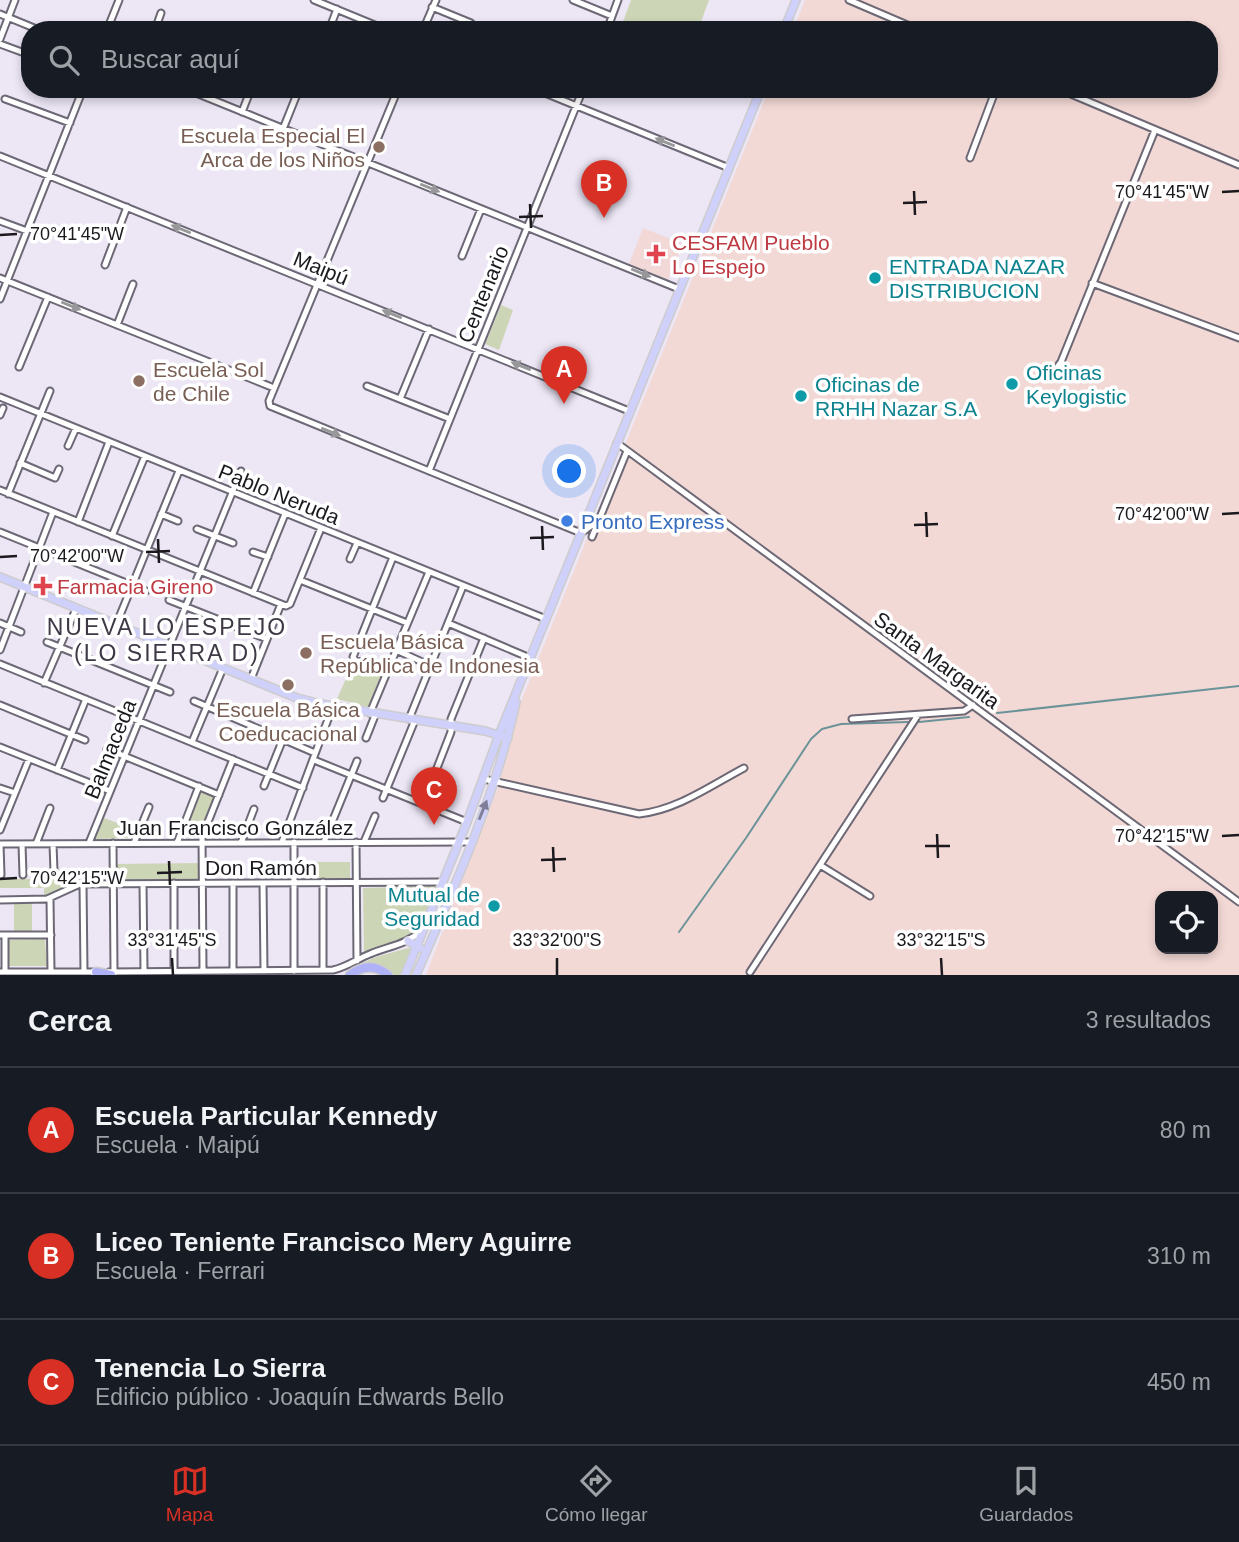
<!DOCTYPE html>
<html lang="es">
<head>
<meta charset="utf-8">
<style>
	body { margin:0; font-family:Arial,sans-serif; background:#20242c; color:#f1f3f6 }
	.controls { position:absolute; right:21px; bottom:21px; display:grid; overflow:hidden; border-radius:14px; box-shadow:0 4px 10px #0003 }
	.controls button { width:63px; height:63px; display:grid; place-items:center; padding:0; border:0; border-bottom:2px solid #363941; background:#171b24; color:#f1f3f6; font:35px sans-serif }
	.you { position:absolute; left:570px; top:472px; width:24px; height:24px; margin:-18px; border:5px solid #fff; border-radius:50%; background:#1a73e8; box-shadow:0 0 0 10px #1a73e833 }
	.badge { display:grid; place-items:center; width:46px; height:46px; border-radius:50%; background:#d93025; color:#fff; font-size:23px; font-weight:700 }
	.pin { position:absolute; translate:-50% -58px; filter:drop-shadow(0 2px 4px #0008) }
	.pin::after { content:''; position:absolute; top:37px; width:24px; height:21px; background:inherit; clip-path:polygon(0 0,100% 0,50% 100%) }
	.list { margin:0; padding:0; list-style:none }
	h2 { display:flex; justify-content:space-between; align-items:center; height:91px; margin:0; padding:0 28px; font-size:30px }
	h2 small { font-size:23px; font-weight:400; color:#9ea1a6 }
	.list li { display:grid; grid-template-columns:46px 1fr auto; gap:21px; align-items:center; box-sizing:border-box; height:126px; padding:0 28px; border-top:2px solid #363941 }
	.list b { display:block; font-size:26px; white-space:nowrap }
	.list p { margin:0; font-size:23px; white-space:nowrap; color:#9ea1a6 }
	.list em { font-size:23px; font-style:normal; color:#9ea1a6 }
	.icon { flex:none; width:38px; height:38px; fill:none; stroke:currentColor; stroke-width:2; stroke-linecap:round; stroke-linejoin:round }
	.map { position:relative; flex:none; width:1239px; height:975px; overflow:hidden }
	.search { position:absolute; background:#171b24; box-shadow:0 4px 10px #0003; left:21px; right:21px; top:21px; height:77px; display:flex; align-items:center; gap:18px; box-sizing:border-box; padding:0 24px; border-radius:28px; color:#9ea1a6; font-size:26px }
	.sheet { height:469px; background:#171b24 }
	nav { display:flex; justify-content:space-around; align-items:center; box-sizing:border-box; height:98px; border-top:2px solid #363941; background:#171b24; font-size:19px; color:#9ea1a6 }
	nav a { display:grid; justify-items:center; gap:4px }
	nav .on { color:#d93025 }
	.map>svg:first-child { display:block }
	.industrial { fill:#f3d9d5; fill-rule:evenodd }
	.medical { fill:#f3d8d8 }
	.green { fill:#ccd5b5 }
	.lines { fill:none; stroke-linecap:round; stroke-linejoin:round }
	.stream { stroke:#6b9399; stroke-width:2 }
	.minor-casing { stroke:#6d6875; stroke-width:9 }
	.major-casing { stroke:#cdccce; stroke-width:10 }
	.highway-casing { stroke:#cdccce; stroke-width:11 }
	.minor { stroke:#fff; stroke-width:5 }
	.major { stroke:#d0d1fb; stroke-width:7 }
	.highway { stroke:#b0b2f8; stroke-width:8 }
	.oneway { fill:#98989a }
	.oneway2 { fill:#7f7e98 }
	.ticks { fill:none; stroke:#1b191e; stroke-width:2.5 }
	.education-dot { fill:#8d6e63; stroke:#fff; stroke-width:2.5 }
	.health-dot { fill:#e0444e; stroke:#fff; stroke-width:2.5 }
	.culture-dot { fill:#0f9aa8; stroke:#fff; stroke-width:2.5 }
	.shop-dot { fill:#3f7fe0; stroke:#fff; stroke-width:2.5 }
	.labels { text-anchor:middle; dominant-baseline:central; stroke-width:7; stroke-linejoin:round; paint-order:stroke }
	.education-label { font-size:21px; fill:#785e54; stroke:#fff; text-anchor:start }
	.health-label { font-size:21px; fill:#be3a42; stroke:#fff; text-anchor:start }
	.culture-label { font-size:21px; fill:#0d838f; stroke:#fff; text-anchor:start }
	.street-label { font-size:21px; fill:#1b191e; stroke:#fff }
	.shop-label { font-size:21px; fill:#366cbe; stroke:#fff; text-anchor:start }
	.neighbourhood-label { font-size:23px; letter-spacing:2px; fill:#3e3945; stroke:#fff }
	.ticks-label { font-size:18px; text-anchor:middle; fill:#1b191e; stroke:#fff; stroke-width:7; stroke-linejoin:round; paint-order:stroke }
</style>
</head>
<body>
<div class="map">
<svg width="1239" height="975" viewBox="0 0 1239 975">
	<rect width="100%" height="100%" fill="#ece6f5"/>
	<!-- industrial -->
	<path class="industrial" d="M805,0H1239V975H426L499,785L520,704L769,89H1209V30H793ZM1160,896H1213V949H1160Z"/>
	<!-- medical -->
	<path class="medical" d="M643,228L683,244L668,280L629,264Z"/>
	<!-- green -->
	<path class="green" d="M631,0H709L698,30H620Z
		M501,305L513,310L499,350L485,344Z
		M353,663L381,675L368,707L337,699Z
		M200,790L216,796L199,837L182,838Z
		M104,818L136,830L132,838L95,839Z
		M296,862H350V878H296Z
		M200,863V879L117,880L116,864Z
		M0,879H56V883H73L52,896H44V888H0Z
		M437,886L421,922L411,935L364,952L363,888Z
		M32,903V932H14V904Z
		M45,939L47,966H7V940Z
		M408,948L414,950L404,975H394C385,964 377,963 363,963L373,958Z"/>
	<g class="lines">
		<!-- stream -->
		<path class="stream" d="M997,713L1239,686
			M919,722L969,717
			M679,932L746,838L811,739L822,729L841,724L908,722"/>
		<!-- minor casing -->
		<g class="minor-casing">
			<path id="minor" d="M314,0L387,30
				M573,0L612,16
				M849,0L919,30
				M432,7L471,23
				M0,14L39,30
				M107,30L119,0
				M155,30L161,13
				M329,30L337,9
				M423,30L436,0
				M607,30L618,0
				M0,39L15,0
				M0,44L30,55
				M186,89L679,289
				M398,89L269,401L270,406L581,533L598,521
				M535,89L729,168
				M1059,89L1239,165
				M5,99L70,123
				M242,112L251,89
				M283,129L299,89
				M0,156L629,411
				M970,158L996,89
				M0,221L27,231
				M462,256L481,209
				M105,265L127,207
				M0,278L274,388
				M1092,283L1239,338
				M0,299L83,89
				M117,325L133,284
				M19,367L48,297
				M1055,370L1061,362L1155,130
				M367,386L450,419
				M0,397L546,619
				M400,399L429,329
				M0,415L3,408
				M617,443L1239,902
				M68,446L76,428
				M20,463L55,478L59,469
				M429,471L583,89
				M0,490L286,606L290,604L321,528
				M8,494L50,391
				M161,514L178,521
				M78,522L109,442
				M197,529L233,543
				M0,532L146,591
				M112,536L145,456
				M592,537L627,451
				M253,552L268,557
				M350,559L357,543
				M300,580L407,623
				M253,593L285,514
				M169,600L267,639
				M0,623L21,632
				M448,623L530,658
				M116,625L179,471
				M47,642L170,692
				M0,650L53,512
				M396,650L431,666
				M0,664L303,788
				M387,672L355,660L353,657L393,557
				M251,679L281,604
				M44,683L76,609
				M194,701L315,753
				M0,705L85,740
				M370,713L429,572
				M409,719L463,586
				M852,719L964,711L973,705
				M366,738L376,713
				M192,742L223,668
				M0,747L110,791
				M107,749L219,795
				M314,760L467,822
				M57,770L86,699
				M484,779L639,814C677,810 710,786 744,768
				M264,786L283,739
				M0,788L15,793
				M383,798L415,720
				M423,804L451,732V719L484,638
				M0,830L29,759
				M282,842L333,706
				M324,842L357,761
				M356,842L357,961
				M364,842L375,816
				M89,843L241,471
				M113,843L114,972
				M134,843L149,807
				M177,843L199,786
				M241,843L254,809
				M22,844L23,875
				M36,844L50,808
				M53,844L54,871
				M820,865L870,896
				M1,875L0,844L470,842
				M323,882V970
				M174,883V971
				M233,883V971
				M263,883L264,971
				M83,884L84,972
				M143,884L144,971
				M50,899L51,972
				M0,900L47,899L80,884L443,882
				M0,935H51
				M5,935V972
				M203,971L202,837L233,759
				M294,971V842
				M0,972H99
				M109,972L333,970C347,967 357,959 370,954C389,946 406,945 422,930
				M750,972L918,715"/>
		</g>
		<!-- major casing -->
		<g class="major-casing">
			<path id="major" d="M784,30L796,0
				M0,577L297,698L321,704L485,731L508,738
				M408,941L420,948
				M405,975L467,822L499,735L761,89
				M416,975C454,888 496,795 516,702"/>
		</g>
		<!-- highway casing -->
		<g class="highway-casing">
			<path id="highway" d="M96,972L111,975
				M350,975C363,965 376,965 388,975"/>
		</g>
		<!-- minor -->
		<use href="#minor" class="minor"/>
		<!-- major -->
		<use href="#major" class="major"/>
		<!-- highway -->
		<use href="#highway" class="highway"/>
	</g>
	<!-- one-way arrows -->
	<defs><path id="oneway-solid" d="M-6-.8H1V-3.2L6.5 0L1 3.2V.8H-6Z" transform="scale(1.75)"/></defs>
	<g class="oneway">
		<use href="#oneway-solid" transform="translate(665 142) rotate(-158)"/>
		<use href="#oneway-solid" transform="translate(430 188) rotate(22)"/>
		<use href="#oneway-solid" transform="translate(181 229) rotate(-158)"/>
		<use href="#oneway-solid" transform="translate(641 273) rotate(22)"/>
		<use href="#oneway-solid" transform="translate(71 306) rotate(22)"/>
		<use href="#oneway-solid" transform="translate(392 314) rotate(-158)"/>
		<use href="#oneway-solid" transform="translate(521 366) rotate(-158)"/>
		<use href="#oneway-solid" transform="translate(331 432) rotate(22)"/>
	</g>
	<use class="oneway2" href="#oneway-solid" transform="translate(483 810) rotate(-68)"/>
	<!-- ticks -->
	<path class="ticks" d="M914,191L915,215M1222,192L1239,191M903,203L927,202M530,204L531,228M519,217L543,216M0,235L17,234M926,512L927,537M1222,514L1239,513M914,525L938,524M542,526L543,550M530,538L554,537M158,539L159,563M146,552L170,551M0,557L17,556M937,834L938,858M1222,836L1239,835M925,846H950M553,847L554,872M541,860L566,859M169,861L170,885M157,873L182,872M0,879L17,878M172,958L173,975M557,958V975M941,958L942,975"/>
	<!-- markers -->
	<g class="education-dot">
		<circle cx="379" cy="147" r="7"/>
		<circle cx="139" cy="381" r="7"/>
		<circle cx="306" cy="653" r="7"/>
		<circle cx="288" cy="685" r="7"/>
	</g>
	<g class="health-dot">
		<path d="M652.5 243.5h7v7h7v7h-7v7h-7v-7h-7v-7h7z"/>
		<path d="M39.5 575.5h7v7h7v7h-7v7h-7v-7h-7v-7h7z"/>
	</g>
	<g class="culture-dot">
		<circle cx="875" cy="278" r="7"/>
		<circle cx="1012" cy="384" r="7"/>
		<circle cx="801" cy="396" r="7"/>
		<circle cx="494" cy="906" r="7"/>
	</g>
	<circle class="shop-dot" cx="567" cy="521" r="7"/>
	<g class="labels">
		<!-- education labels -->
		<g class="education-label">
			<text x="365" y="135" text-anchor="end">Escuela Especial El<tspan x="365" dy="24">Arca de los Niños</tspan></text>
			<text x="153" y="369">Escuela Sol<tspan x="153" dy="24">de Chile</tspan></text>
			<text x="320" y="641">Escuela Básica<tspan x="320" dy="24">República de Indonesia</tspan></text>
			<text x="288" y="709" text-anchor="middle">Escuela Básica<tspan x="288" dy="24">Coeducacional</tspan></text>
		</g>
		<!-- health labels -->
		<g class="health-label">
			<text x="672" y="242">CESFAM Pueblo<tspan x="672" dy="24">Lo Espejo</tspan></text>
			<text x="57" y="586">Farmacia Gireno</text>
		</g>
		<!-- culture labels -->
		<g class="culture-label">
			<text x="889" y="266">ENTRADA NAZAR<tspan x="889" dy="24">DISTRIBUCION</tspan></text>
			<text x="1026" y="372">Oficinas<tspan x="1026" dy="24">Keylogistic</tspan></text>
			<text x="815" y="384">Oficinas de<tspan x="815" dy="24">RRHH Nazar S.A</tspan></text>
			<text x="480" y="894" text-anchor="end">Mutual de<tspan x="480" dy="24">Seguridad</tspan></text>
		</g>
		<!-- street labels -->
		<g class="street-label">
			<text transform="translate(321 268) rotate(22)">Maipú</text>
			<text transform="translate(483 294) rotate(-68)">Centenario</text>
			<text transform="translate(279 494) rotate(22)">Pablo Neruda</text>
			<text transform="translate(937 660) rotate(36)">Santa Margarita</text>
			<text transform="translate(110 749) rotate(-68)">Balmaceda</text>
			<text x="235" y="827">Juan Francisco González</text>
			<text x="261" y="867">Don Ramón</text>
		</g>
		<!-- shop labels -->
		<g class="shop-label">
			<text x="581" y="521">Pronto Express</text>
		</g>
		<!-- neighbourhood labels -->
		<g class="neighbourhood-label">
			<text x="167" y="627">NUEVA LO ESPEJO<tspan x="167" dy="26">(LO SIERRA D)</tspan></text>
		</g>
	</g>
	<g class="ticks-label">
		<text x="1162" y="198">70°41'45"W</text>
		<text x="77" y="240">70°41'45"W</text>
		<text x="1162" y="520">70°42'00"W</text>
		<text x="77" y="562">70°42'00"W</text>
		<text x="1162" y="842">70°42'15"W</text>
		<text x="77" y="884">70°42'15"W</text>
		<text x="172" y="946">33°31'45"S</text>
		<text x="557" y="946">33°32'00"S</text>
		<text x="941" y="946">33°32'15"S</text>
	</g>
</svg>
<div class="controls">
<button><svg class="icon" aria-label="locate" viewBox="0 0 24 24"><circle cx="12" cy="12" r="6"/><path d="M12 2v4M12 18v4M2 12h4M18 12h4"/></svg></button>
</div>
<div class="you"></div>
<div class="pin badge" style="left:564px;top:404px">A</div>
<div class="pin badge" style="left:604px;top:218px">B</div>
<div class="pin badge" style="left:434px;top:825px">C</div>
<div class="search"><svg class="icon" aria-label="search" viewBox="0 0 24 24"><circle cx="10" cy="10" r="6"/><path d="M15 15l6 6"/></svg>Buscar aquí</div>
</div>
<section class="sheet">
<h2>Cerca<small>3 resultados</small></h2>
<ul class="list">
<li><span class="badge">A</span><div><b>Escuela Particular Kennedy</b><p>Escuela · Maipú</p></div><em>80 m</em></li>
<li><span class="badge">B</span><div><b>Liceo Teniente Francisco Mery Aguirre</b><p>Escuela · Ferrari</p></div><em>310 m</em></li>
<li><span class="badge">C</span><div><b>Tenencia Lo Sierra</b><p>Edificio público · Joaquín Edwards Bello</p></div><em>450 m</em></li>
</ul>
</section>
<nav>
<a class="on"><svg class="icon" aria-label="map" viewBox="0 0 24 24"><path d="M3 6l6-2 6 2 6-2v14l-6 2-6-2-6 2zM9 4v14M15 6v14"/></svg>Mapa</a>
<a><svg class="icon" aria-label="directions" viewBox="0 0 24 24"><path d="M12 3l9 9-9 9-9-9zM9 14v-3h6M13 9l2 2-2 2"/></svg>Cómo llegar</a>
<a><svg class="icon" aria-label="saved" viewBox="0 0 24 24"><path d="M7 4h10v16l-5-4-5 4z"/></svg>Guardados</a>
</nav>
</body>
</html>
